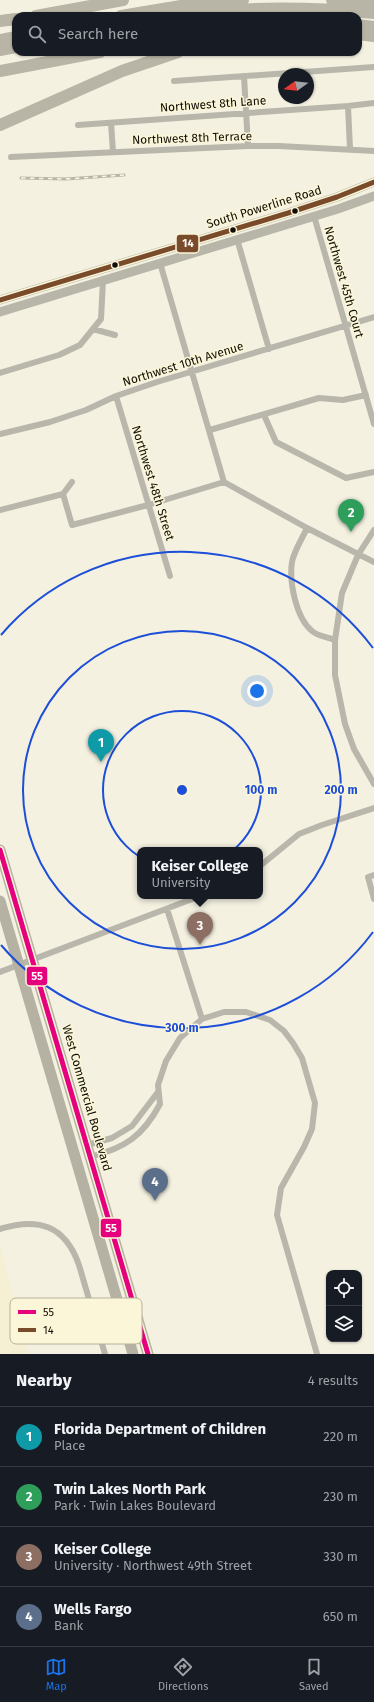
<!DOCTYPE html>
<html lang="en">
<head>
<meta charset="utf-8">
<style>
	body { margin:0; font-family:"Fira Sans",sans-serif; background:#20242c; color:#f1f3f6 }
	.controls { position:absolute; right:12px; bottom:12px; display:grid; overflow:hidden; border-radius:8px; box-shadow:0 1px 3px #0004 }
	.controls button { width:36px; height:36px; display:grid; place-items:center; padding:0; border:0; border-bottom:1px solid #363941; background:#171b24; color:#f1f3f6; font:20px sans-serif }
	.compass { position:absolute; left:278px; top:68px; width:36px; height:36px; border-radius:50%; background:#171b24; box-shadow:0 1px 3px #0004; rotate:255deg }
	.you { position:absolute; left:257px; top:691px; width:14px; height:14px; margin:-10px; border:3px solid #fff; border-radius:50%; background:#1a73e8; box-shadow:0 0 0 6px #1a73e833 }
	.badge { display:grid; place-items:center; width:26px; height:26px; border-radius:50%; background:#1a73e8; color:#fff; font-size:13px; font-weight:700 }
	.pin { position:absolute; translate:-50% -33px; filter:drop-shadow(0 1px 2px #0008) }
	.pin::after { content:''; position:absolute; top:21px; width:14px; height:12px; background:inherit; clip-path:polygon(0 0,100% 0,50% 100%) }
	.popup { position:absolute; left:137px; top:847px; width:126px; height:52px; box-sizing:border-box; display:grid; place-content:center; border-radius:8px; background:#171b24; filter:drop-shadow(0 1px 3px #0005); font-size:13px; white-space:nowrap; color:#9ea1a6 }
	.popup b { font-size:15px; color:#f1f3f6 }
	.popup::after { content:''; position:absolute; left:50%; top:100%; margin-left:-8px; border:8px solid transparent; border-top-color:#171b24 }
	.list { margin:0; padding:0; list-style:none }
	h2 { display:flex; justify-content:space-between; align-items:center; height:52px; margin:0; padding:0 16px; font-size:17px }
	h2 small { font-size:13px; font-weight:400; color:#9ea1a6 }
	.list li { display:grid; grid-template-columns:26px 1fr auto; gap:12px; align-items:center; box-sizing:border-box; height:60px; padding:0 16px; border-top:1px solid #363941 }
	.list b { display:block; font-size:15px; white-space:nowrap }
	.list p { margin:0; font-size:13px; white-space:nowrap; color:#9ea1a6 }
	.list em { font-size:13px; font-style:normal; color:#9ea1a6 }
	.icon { flex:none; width:22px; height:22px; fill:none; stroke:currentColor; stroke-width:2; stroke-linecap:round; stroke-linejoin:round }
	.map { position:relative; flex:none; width:374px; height:1354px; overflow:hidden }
	.search { position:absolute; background:#171b24; box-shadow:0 1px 3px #0004; left:12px; right:12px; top:12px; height:44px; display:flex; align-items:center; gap:10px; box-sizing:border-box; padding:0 14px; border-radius:12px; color:#9ea1a6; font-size:15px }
	.sheet { height:292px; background:#171b24 }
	nav { display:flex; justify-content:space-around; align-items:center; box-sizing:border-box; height:56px; border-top:1px solid #363941; background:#171b24; font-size:11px; color:#9ea1a6 }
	nav a { display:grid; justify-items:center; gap:2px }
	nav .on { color:#1a73e8 }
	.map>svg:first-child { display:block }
	.built { fill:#f5efd4 }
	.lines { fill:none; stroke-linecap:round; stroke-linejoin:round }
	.minor { stroke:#b9b6ab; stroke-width:6 }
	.secondary { stroke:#b8b6a9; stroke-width:9 }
	.trunk { stroke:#b5b2a3; stroke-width:11 }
	.motorway { stroke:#b8b5a6; stroke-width:12 }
	.rail-casing { stroke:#b8b6ab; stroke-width:3 }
	.rail { stroke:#fcf6d9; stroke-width:1.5; stroke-dasharray:4.5; stroke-linecap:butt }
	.bus-1-casing { stroke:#fcf6d9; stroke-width:8 }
	.bus-2-casing { stroke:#fcf6d9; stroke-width:8 }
	.bus-1 { stroke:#e5007d; stroke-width:5 }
	.bus-2 { stroke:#7a4b2a; stroke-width:5 }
	.ring { fill:none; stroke:#1d4ed8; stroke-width:2 }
	.bus-dot { fill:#0f0d05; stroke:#fcf6d9; stroke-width:1.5 }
	.labels { text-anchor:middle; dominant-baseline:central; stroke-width:3; stroke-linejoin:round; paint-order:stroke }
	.street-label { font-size:12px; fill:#0f0d05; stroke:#fcf6d9 }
	.key { fill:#fcf6d9; stroke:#b5b099; stroke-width:1 }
	.key-label { font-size:11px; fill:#0f0d05 }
	.centre { fill:#1d4ed8; stroke:#fcf6d9; stroke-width:2 }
	.ring-label { font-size:12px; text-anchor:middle; font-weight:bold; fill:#1d4ed8; stroke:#fcf6d9; stroke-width:3; stroke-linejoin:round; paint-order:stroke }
	.line-badge { stroke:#fcf6d9; stroke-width:1.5 }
	.badge-label { font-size:11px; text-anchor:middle; font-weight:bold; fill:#fff }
</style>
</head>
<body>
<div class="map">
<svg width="374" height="1354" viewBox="0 0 374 1354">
	<rect width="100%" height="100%" fill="#f4f1e1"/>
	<!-- built -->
	<path class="built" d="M0,1245L28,1351L27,1354H0Z"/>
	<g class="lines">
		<!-- minor -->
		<path class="minor" d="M244,76L248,146
			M174,81L374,67
			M348,106L350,149
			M111,123L113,152
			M78,125L348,106L374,103
			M11,157L248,146H279L374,151
			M314,216L374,424
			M237,239L269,349
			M160,263L224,482
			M93,329L115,335
			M0,373L59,355L80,345L101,319L103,280
			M116,396L170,576
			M264,415L276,442L346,478L374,472
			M210,430L319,398L343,400L366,395
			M0,434L50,422L86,410L116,396L157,382L374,317
			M224,482L307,528L374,562
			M63,494L72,525L148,505L224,482
			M0,510L63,494L72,482
			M307,528C302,539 294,551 292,562C289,582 296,618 312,631C317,636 328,637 335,640
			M374,530L358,555L342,593L335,640V675L345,724L354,749L374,784
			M260,866L299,834L322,825L374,808
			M374,875L368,877L374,899
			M167,909L202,1019
			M0,972L200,896
			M87,1145L112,1138L132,1126L158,1092
			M90,1157C125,1148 143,1136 160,1104L158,1085L166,1061L180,1038L202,1019L224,1012H246L270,1020L284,1031L293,1043L302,1058L315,1103L312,1129L304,1147L281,1188L277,1215L317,1354
			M0,1229C38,1217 65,1225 79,1265L105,1354"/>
		<!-- secondary -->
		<path class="secondary" d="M0,300L288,213L337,197L374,182
			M0,312L338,209L374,196"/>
		<!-- trunk -->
		<path class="trunk" d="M0,850L148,1354
			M0,901L133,1354"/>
		<!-- motorway -->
		<path class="motorway" d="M332,0L374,4
			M36,16L123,0
			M121,16L181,6L243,0
			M175,16C241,6 307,7 374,13
			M0,21L16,19
			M358,25L374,27
			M358,34L374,36
			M0,40L16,37
			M0,50L16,47
			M0,71L100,52
			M0,125L122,71L178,52"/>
		<!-- rail casing -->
		<g class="rail-casing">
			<path id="rail" d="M21,178L66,179L124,175"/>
		</g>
		<!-- rail -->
		<use href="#rail" class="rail"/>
		<!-- bus-1 casing -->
		<g class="bus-1-casing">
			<path id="bus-1" d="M0,850L148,1354"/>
		</g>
		<!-- bus-2 casing -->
		<g class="bus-2-casing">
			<path id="bus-2" d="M0,300L288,213L337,197L374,182"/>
		</g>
		<!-- bus-1 -->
		<use href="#bus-1" class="bus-1"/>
		<!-- bus-2 -->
		<use href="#bus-2" class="bus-2"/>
	</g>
	<!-- distance rings -->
	<g class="ring">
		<circle cx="182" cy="790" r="79"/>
		<circle cx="182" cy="790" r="159"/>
		<path d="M373 932A238 238 0 0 1 1 945M1 635A238 238 0 0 1 373 648"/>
	</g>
	<!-- markers -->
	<g class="bus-dot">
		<circle cx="295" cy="211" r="3.5"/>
		<circle cx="233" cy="230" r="3.5"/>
		<circle cx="115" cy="265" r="3.5"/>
	</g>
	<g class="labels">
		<!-- street labels -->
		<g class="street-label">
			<text transform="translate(213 104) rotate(-4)">Northwest 8th Lane</text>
			<text transform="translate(192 138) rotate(-2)">Northwest 8th Terrace</text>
			<text transform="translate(264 207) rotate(-17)">South Powerline Road</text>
			<text transform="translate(344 282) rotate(74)">Northwest 45th Court</text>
			<text transform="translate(183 364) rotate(-17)">Northwest 10th Avenue</text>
			<text transform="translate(153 483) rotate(73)">Northwest 48th Street</text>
			<text transform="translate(87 1098) rotate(74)">West Commercial Boulevard</text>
		</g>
	</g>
	<!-- legend -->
	<rect x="10" y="1298" width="132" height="46" rx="6" class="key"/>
	<rect x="18" y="1310" width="18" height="4" fill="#e5007d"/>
	<rect x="18" y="1328" width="18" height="4" fill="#7a4b2a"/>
	<g class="key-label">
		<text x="43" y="1316">55</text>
		<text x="43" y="1334">14</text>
	</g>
	<circle cx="182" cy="790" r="6" class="centre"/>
	<g class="ring-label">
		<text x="261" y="794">100 m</text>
		<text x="341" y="794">200 m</text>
		<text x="182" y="1032">300 m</text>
	</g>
	<g class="line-badge">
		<rect x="176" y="234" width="23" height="19" rx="4" fill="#7a4b2a"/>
		<rect x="26" y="966" width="22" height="20" rx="4" fill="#e5007d"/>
		<rect x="100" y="1218" width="22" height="20" rx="4" fill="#e5007d"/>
	</g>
	<g class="badge-label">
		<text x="188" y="247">14</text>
		<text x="37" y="980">55</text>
		<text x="111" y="1232">55</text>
	</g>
</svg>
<div class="controls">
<button><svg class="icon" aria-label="locate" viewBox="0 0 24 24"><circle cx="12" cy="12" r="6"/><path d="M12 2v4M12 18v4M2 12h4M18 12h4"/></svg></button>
<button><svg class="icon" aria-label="layers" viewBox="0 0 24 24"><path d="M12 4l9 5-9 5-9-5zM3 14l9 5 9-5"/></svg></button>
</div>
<svg class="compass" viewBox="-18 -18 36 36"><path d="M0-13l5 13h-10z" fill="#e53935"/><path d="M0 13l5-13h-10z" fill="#9ea1a6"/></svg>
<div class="you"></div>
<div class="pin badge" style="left:101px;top:762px;background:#0f9aa8">1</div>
<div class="pin badge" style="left:351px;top:532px;background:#2e9e5b">2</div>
<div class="pin badge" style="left:200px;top:945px;background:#8d6e63">3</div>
<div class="popup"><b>Keiser College</b>University</div>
<div class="pin badge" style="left:155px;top:1201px;background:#5c6f8a">4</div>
<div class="search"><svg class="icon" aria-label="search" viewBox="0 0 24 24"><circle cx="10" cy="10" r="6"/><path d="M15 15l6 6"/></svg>Search here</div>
</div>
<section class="sheet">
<h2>Nearby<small>4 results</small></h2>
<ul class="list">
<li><span class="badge" style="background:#0f9aa8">1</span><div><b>Florida Department of Children</b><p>Place</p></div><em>220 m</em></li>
<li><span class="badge" style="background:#2e9e5b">2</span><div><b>Twin Lakes North Park</b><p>Park · Twin Lakes Boulevard</p></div><em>230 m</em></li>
<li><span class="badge" style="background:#8d6e63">3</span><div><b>Keiser College</b><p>University · Northwest 49th Street</p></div><em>330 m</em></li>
<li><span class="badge" style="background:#5c6f8a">4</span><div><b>Wells Fargo</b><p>Bank</p></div><em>650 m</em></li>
</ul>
</section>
<nav>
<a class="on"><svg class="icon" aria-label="map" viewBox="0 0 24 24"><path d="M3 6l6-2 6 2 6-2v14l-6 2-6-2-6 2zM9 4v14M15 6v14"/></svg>Map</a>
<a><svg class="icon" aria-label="directions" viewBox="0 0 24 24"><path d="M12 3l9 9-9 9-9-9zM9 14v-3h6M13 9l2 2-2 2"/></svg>Directions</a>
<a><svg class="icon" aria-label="saved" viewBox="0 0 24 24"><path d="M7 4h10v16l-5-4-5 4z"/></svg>Saved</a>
</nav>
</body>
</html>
